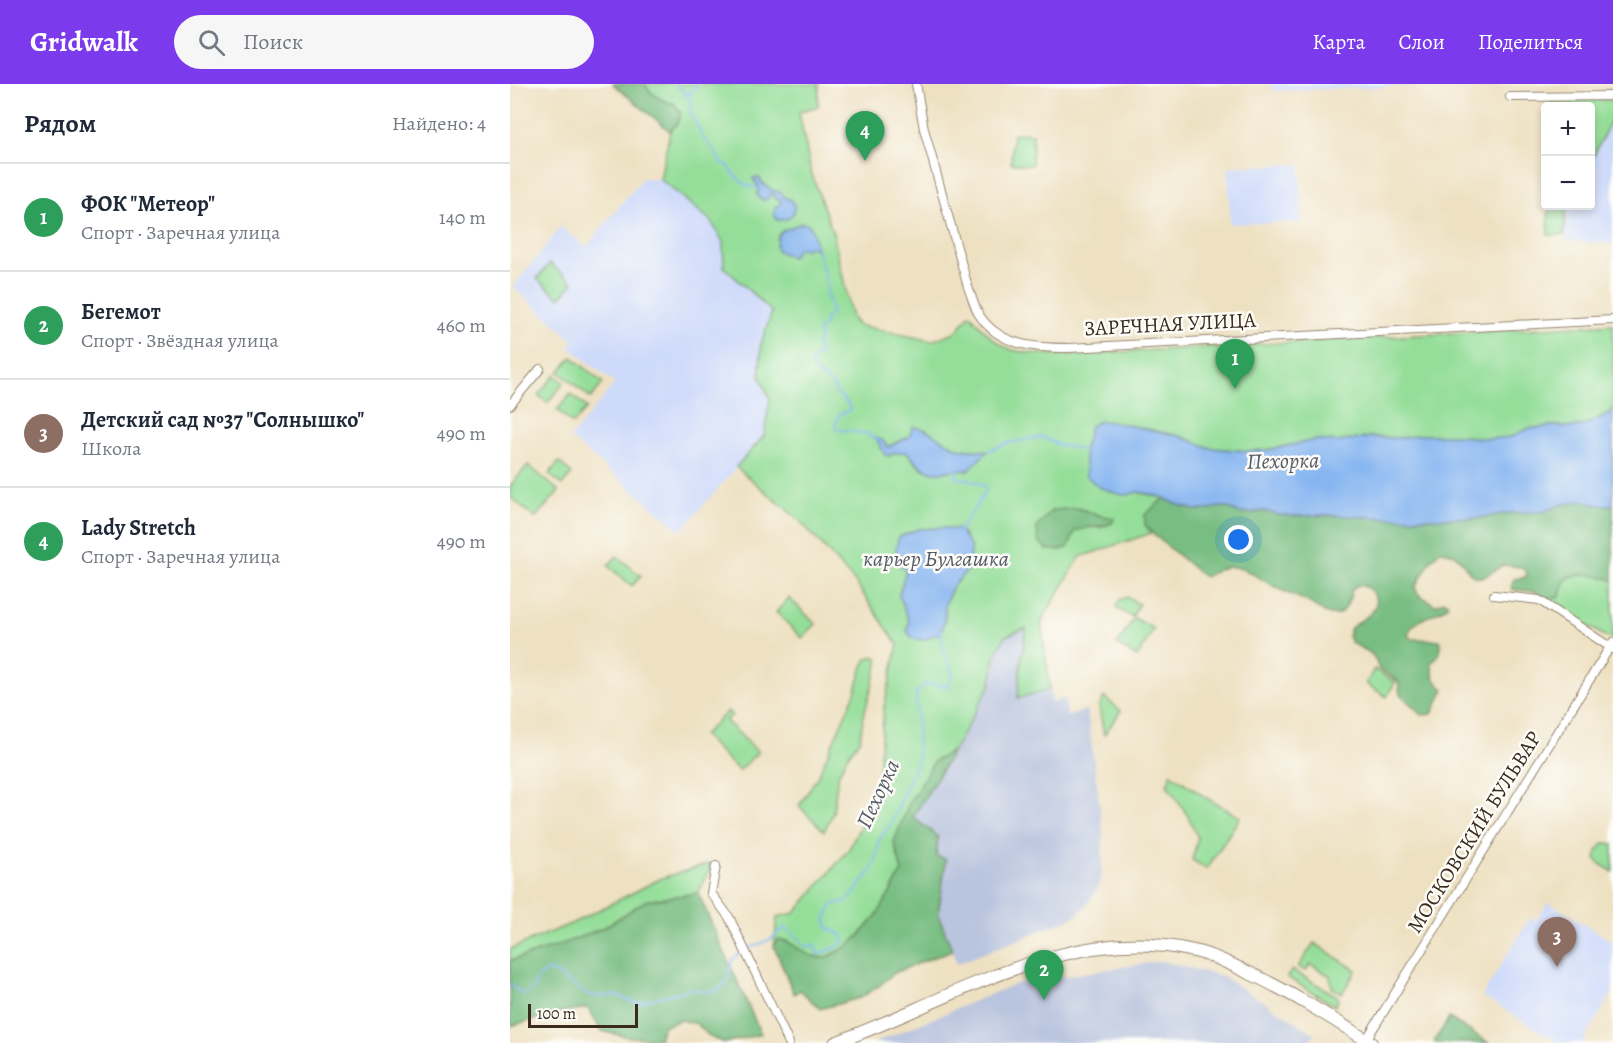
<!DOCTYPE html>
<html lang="ru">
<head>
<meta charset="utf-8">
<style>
	body { margin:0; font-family:Alegreya,serif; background:#f6f6f7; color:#1f2937 }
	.controls { position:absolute; right:18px; top:18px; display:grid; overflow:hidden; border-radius:6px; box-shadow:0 3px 9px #0003 }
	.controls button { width:54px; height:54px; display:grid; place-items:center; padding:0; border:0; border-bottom:2px solid #e0e1e3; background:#fff; color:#1f2937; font:30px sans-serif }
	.scale { position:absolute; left:18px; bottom:15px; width:110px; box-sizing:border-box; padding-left:6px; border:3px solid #3b2a1e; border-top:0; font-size:16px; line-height:21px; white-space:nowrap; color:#3b2a1e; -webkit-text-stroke:4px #fdfcf7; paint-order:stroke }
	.you { position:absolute; left:729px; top:456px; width:21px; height:21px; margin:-15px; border:4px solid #fff; border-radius:50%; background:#1a73e8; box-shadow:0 0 0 9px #1a73e833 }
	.badge { display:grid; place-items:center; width:39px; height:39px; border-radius:50%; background:#7c3aed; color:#fff; font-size:20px; font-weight:700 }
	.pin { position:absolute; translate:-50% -50px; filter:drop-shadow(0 2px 3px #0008) }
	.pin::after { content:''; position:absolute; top:32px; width:21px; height:18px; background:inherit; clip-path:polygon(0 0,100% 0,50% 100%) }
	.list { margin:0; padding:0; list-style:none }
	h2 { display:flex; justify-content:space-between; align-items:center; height:78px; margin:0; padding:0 24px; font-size:26px }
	h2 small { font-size:20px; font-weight:400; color:#747a83 }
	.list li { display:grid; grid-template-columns:39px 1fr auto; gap:18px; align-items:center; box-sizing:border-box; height:108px; padding:0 24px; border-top:2px solid #e0e1e3 }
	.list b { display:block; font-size:22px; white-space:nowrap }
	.list p { margin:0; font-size:20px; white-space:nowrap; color:#747a83 }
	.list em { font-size:20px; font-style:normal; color:#747a83 }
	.icon { flex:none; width:33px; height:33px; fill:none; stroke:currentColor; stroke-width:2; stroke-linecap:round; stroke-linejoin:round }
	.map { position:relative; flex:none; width:1103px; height:959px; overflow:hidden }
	header { display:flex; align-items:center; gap:36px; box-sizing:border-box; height:84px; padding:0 30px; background:#7c3aed; color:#fff }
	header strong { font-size:28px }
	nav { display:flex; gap:33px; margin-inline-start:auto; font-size:21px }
	.search { width:420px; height:54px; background:#f6f6f7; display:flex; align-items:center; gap:15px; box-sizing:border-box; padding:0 21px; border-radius:33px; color:#747a83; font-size:22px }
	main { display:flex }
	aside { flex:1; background:#fff }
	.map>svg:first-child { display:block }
	.built { fill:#cedafa }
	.industrial { fill:#b9c4de }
	.green { fill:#95de9a; stroke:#68845c; stroke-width:1.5; fill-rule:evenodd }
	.forest { fill:#78bd82; stroke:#5a7450; stroke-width:1.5 }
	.water { fill:#86b5f1; stroke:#607088; stroke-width:1.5 }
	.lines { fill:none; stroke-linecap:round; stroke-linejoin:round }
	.stream { stroke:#86b5f1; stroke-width:2 }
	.street-casing { stroke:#948670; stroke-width:10 }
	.primary-casing { stroke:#948670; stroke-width:14 }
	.street { stroke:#fff; stroke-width:8 }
	.primary { stroke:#fff; stroke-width:12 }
	.labels { text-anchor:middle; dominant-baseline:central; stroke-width:5; stroke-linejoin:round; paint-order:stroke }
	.street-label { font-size:21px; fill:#3b2a1e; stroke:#fdfcf7 }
	.water-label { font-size:22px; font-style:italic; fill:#555b68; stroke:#fdfcf7 }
</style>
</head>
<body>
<header>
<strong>Gridwalk</strong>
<div class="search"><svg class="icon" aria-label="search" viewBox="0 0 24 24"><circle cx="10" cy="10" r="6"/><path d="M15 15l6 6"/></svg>Поиск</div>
<nav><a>Карта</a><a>Слои</a><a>Поделиться</a></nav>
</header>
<main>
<aside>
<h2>Рядом<small>Найдено: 4</small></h2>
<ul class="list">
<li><span class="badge" style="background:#2e9e5b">1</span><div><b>ФОК &quot;Метеор&quot;</b><p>Спорт · Заречная улица</p></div><em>140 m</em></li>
<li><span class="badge" style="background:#2e9e5b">2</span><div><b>Бегемот</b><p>Спорт · Звёздная улица</p></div><em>460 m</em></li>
<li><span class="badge" style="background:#8d6e63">3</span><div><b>Детский сад №37 &quot;Солнышко&quot;</b><p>Школа</p></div><em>490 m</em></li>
<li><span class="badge" style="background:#2e9e5b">4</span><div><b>Lady Stretch</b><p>Спорт · Заречная улица</p></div><em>490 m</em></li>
</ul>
</aside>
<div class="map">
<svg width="1103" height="959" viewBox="0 0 1103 959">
	<rect width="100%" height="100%" fill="#fdfcf7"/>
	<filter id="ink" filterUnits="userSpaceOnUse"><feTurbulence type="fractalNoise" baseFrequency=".0167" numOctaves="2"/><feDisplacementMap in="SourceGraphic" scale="12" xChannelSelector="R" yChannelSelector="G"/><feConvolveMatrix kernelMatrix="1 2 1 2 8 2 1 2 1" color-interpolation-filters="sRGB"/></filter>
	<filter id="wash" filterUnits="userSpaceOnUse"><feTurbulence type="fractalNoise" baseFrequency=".008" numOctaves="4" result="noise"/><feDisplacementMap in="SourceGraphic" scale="24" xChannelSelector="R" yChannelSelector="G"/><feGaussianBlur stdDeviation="1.35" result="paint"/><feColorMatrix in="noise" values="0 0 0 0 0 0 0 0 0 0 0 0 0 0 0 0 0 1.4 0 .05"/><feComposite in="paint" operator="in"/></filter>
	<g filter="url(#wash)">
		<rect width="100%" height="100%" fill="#eee1c2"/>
		<!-- built -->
		<path class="built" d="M760,0H921V1L764,7Z
			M1103,26V160L1055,156L1058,122H1080L1081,72Z
			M790,80L792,138L720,140L718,83Z
			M133,94L150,95L201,137L213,158L215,183L262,228L251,260L250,292L260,315L254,352L171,447L60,354L105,299L59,263L64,257L3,203L51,143L76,163Z
			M1038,818L1103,858V908L1072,959H1049L972,912L1020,834L1026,837Z"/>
		<!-- industrial -->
		<path class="industrial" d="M516,543L510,587L508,614L540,605L542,619L555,614L557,633L577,625L593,748L592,787L590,799L584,810L575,823L562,834L447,880L428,830L436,775L426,772L403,733L481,600L485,572L495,552Z
			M650,877L712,892L805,950L796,959H364L505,900Z"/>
		<!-- green -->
		<path class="green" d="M135,0H309L308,22L289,28L301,88L323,149L342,234L347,241L422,257L447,247L460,230C471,243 484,259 500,265C518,271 539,270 558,271L1103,240V324L1101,328L1088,335L1072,342L1063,343L1041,342L1017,345L1001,353L979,355L944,351H908L891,354L861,353L827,358L806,356L757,366L738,367L700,364L669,352L603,338L578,353L574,366L618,411L627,408L654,414L635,431L637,444L642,449L570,473L531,538L540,605L508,614L510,587L516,544L495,552L485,572L481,600L443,667L424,677L384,758L392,787L367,832L339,862L315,874L298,871L277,857L268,855L264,862L267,833L285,829L339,765L366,710L374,623L388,561L345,498L289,436L226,383L254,352L260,315L250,292L251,260L262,228L214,183L213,158L201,137L150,95L160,47L166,41L165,20C152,17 141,12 135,0ZM249,94C255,103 261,107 271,109L275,115L284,121V129L269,121L271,118L269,115L265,114L263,110L247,111L249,103L243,95ZM292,139L301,143L307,167L303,163L298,162C286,169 278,159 268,152L272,147ZM415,345L429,355L450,365L477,367C457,379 434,397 410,383C405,380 401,373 397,368L383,369L380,372L372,356L377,363ZM567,424L588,431L602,439L590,444L579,442L565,447L558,463L549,466H536ZM435,444L450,446L461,464L459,484L443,502L435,520V535L399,538L389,511L396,487L389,453L409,445Z
			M1040,16H1101L1103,17V32L1081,77L1080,22H1040Z
			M503,49L523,50L522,81L504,80L501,78Z
			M1039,122H1059L1056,126L1054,151H1038Z
			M40,179L63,199L50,214L27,195Z
			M62,273L93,299L81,314L49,288Z
			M45,291L54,299L37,319L28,311Z
			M61,310L77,324L63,340L47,326Z
			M49,378L62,390L52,401L39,390Z
			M18,381L49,407L25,434L0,413V402Z
			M107,472L131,492L122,502L98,482Z
			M1082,490L1103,496V553L1102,555L1096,553L1033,514H1048C1054,507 1050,506 1053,499C1058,490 1073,491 1082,490Z
			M618,513L629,520L622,533L606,524L609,516Z
			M279,514L306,540L292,554L266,528Z
			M624,534L644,545L627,573L607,561Z
			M364,572L368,575V580L353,634L350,655L337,673L329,689L327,698L323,729L314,747L289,722L308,692L345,609L353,582L357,575Z
			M864,585L885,598L877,613L856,600Z
			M594,613L611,627L594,651L589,623Z
			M218,627L222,631L216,637L248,668L229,687L193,651Z
			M661,690L700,716L730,733L697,785L682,776L688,754L677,730L657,701Z
			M1094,759L1103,760V788L1090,780L1086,775L1087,767Z
			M201,779L199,787L188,809L135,817L95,843L50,861L0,877V865L63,839L152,794Z
			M804,859L846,886L845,889L832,909L822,904L820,892L800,880L796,887L788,883Z
			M782,886L827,912L828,917L825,922L777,893Z"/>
		<!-- forest -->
		<path class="forest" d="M103,0H135C141,12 152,17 165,20L171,30L166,41L160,47Z
			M654,414L669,421L700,426L707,423H717L728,429H739L754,427L769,431L847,432L876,434H967L999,429L1032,428L1053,420L1072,417L1088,421H1103V496C1090,492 1059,484 1053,501C1050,507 1053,509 1048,514H1033L1023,507L1005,506L1001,504L1004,495L1016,493L1017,488L1010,483L993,481L974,493H965C949,481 955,469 930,467L922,475L905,503L908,510L925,521L934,517L937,518L938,521C926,533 903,533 898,551L902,555L930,556C932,567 930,571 922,578C922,592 924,597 934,605L922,630L912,631L890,610L888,597L869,585L864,573L859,568L842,559L838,553C839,550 839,547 841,544C849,535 873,529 864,511C860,504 856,502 848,501L842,505C840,515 835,534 820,531C814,530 806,523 800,519C788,513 774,508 762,501C750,495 738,485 724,483C712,481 705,489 694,493L642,449L635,441V431Z
			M567,424L588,431L604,434L602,439C589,444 579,442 565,447L558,464C544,468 539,468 528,457L527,443L542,426Z
			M443,667L403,733L428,753L426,772L436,775L428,830L442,866L384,889L369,902L350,914L310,925L290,906L284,910L264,862L268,855C285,858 297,875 314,874C318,873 323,870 327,868C359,852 376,817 392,787L384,758L399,719L424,677Z
			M188,809L251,950L215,959L200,953L187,940L171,936L153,942L149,955L119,953L91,947L78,924L52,928L0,942V877L50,861L95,843L135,817Z
			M939,934L979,959H926L924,958Z"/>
		<!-- water -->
		<path class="water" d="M243,94H249L254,101L265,108L267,107L271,109L275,114C292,117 284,139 267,136L264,130L265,123L269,121L271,118L269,115L265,114L263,110H260L258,115L252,116L247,111L249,103Z
			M292,139H296L301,143L308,168L303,163L298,162L296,166L293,164L286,165L285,170L282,173L268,167L266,163L268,152L272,147Z
			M1103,324V421H1088L1072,417L1053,420L1032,428L999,429L967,434H876L816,431L783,432L769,431L754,427L739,429H728L717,423H707L700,426H685L669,421L654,414L640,410L627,408L617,411L608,410L589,403L576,392L574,366L580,342L590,337L603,338L669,352L700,364L738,367L757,366L806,356L827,358L861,353L891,354L908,351H944L979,355L1001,353L1017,345L1041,342L1063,343L1072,342L1088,335L1101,328Z
			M403,343C419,343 433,359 448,364C456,367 469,366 478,367L457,387C446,384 444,386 433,388C415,390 407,379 397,368L383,369L380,372L375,371L366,354L372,356L378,363L399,353Z
			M435,444L450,446L461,464L459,484L443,502L435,520V535L431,549L413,556L403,555L397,547L399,538L389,511L396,487C381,474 385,470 389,453L409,445Z"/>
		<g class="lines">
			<!-- stream -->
			<path class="stream" d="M165,0L175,8L180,16L181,30L193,53L205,68L209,76L213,80L218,81C220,86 230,98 235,100C239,103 245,103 250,104
				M178,12L188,0
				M306,165L309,171L318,204L316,209L321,224V230L315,235V242L308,246L310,252L306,262L309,266V271L304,273L301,281L304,287L323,301L325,307L338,320L340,326L329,331L325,342L328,346C339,345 347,349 357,349L361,353L369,356
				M478,367L497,359L532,353L549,361L574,366
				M449,447L475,409V402L458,395L447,394L445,391L450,383
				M0,900L13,911L25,903V896L37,887L44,888L75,909L88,913L105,911L126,919L181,905L206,908L217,897L223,875L233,867L261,855L274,844L284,850L296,863L304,861L308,870L328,863L334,857L332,851L318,844L316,834L322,821L338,817L362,786L366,776L369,756L382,738L408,675L406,609L416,600L438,602L443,591L433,563L431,547"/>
		</g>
	</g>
	<g filter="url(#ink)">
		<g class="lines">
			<!-- street casing -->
			<g class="street-casing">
				<path id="street" d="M406,0L414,45L458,203C461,211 464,221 468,229C488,262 524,264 559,264L1103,236
					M1000,13L1103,12
					M0,321L30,285
					M984,511L1029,516L1103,565
					M206,782L201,809L219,833L279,959
					M856,956L1103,558"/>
			</g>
			<!-- primary casing -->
			<g class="primary-casing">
				<path id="primary" d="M325,959C348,950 370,941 393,931C481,892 585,842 684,867C702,871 719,879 735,887C779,907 820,933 861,959"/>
			</g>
			<!-- street -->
			<use href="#street" class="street"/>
			<!-- primary -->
			<use href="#primary" class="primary"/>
		</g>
	</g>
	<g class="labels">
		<!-- street labels -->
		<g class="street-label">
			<text transform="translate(660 240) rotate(-3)">ЗАРЕЧНАЯ УЛИЦА</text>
			<text transform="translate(964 748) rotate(-58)">МОСКОВСКИЙ БУЛЬВАР</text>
		</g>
		<!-- water labels -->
		<g class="water-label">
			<text transform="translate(773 377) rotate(-1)">Пехорка</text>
			<text x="426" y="475">карьер Булгашка</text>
			<text transform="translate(368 710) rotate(-65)">Пехорка</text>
		</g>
	</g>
</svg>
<div class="controls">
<button>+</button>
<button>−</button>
</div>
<div class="scale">100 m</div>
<div class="you"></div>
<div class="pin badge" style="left:725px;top:305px;background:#2e9e5b">1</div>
<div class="pin badge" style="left:534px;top:916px;background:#2e9e5b">2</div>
<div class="pin badge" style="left:1047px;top:883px;background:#8d6e63">3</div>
<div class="pin badge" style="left:355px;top:77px;background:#2e9e5b">4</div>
</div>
</main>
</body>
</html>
